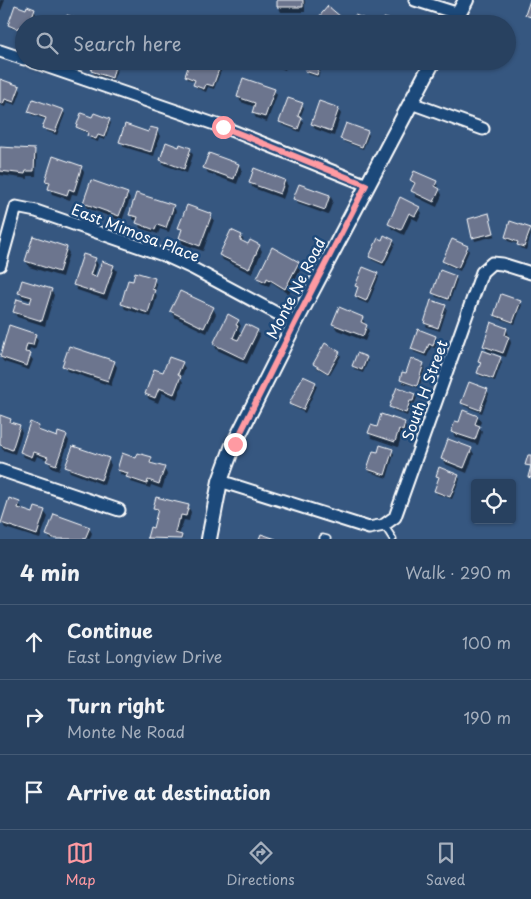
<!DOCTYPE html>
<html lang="en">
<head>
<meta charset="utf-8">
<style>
	body { margin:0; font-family:"Playpen Sans",sans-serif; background:#304866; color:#f1f3f6 }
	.controls { position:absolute; right:15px; bottom:15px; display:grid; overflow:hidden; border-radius:5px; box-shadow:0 1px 4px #0004 }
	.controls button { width:45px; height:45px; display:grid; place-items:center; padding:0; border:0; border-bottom:1px solid #445a75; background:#284160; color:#f1f3f6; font:25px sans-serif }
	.stop { position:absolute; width:15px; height:15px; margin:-11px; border:4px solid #ff9aa2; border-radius:50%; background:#fff }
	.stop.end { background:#ff9aa2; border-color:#fff; box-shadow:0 1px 5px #0008 }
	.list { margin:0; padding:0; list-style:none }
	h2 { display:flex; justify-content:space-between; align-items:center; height:65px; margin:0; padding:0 20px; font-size:21px }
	h2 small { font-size:16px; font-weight:400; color:#a5afbd }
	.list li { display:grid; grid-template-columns:32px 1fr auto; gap:15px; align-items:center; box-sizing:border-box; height:75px; padding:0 20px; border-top:1px solid #445a75 }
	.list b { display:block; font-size:19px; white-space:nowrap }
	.list p { margin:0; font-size:16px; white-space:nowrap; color:#a5afbd }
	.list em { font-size:16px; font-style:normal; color:#a5afbd }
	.icon { flex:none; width:28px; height:28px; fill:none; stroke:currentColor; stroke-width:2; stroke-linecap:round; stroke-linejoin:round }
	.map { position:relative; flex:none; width:531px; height:539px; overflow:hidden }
	.search { position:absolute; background:#284160; box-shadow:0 1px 4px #0004; left:15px; right:15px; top:15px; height:55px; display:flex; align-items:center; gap:12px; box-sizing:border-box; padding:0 18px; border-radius:28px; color:#a5afbd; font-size:19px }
	.sheet { height:290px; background:#284160 }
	nav { display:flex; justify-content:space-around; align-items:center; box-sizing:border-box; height:70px; border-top:1px solid #445a75; background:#284160; font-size:14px; color:#a5afbd }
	nav a { display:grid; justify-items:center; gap:2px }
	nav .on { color:#ff9aa2 }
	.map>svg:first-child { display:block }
	.shadow { fill:#0007 }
	.building { fill:#6c748e; stroke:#fff }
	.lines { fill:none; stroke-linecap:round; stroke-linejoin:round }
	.service-casing { stroke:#fff; stroke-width:9 }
	.minor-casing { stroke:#fff; stroke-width:15 }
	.tertiary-casing { stroke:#fff; stroke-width:18 }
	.service { stroke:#1f4a7a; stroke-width:5.5 }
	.minor { stroke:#1f4a7a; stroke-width:11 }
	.tertiary { stroke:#1f4a7a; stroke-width:14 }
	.route { stroke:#ff9aa2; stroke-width:6 }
	.labels { text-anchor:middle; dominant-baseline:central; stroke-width:5; stroke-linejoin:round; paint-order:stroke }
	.street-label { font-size:15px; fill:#fff; stroke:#1f4a7a }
</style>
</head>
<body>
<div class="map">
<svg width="531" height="539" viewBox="0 0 531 539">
	<rect width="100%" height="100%" fill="#365780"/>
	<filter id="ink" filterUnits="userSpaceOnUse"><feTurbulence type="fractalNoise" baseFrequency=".02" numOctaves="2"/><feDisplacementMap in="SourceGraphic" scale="10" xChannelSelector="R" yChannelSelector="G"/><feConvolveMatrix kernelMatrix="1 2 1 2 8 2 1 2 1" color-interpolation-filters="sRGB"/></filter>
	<g filter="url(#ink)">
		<!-- shadow -->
		<path class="shadow" d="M0,0H5L0,13Z
			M278,0H305V12H281L278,6Z
			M328,8L342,21L340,24H315Z
			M27,10H34L36,14L32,24H24V31L11,28L9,25Z
			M211,61H223L224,63L214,89L208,87L206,92L197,88L195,85L196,82L188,79L186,76L209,66Z
			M266,61H288L285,70Z
			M309,61L320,64L322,67L318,77L308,74L306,71Z
			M115,67L117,70L113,80L94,74L92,71Z
			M0,81L19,87L21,91L16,105L7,102L5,107L0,105Z
			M274,90L277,95L267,122L256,118L253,113L255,107L241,102L238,97Z
			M302,104L304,108L300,118L304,122L300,132L282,125L280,122Z
			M338,109L341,114L334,136L315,129L312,124Z
			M63,111L65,114L57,135L46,131L44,127L46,120L32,115L30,112Z
			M93,119L109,120L111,123L105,140L99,138L98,142L90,139L89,134L80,130L78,127Z
			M157,130L160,136L154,156L124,147L121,141Z
			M367,132L369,135L363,149L344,142L342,138Z
			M0,148L34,151L37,156L36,176H28V179L0,175Z
			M180,149H190L193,155L187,173L164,165L161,160Z
			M239,165L242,170L237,184L208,173L205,168Z
			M81,167L84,172L77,195L72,194L70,200L52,194L46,180Z
			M411,180L436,182L442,195L437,207L416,197L413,191L414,185Z
			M285,181L288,186L283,199L253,188L250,183Z
			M127,194L130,199L122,221L87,208L84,203Z
			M330,196L333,201L328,215L298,204L295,198Z
			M173,206L176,211L169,232L160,229L158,234L140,228L138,221L134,220L130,214Z
			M419,208L422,213L418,221L412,218L404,235L392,229L389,223Z
			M211,215L214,220L203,251L183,244L180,238L182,232L180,228Z
			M489,215L495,236L475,241L474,237Z
			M530,229L531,235L526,250L520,248L518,244L508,241L506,237Z
			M241,236L244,241L243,244L259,246L262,251L252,274L223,260L220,255Z
			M382,241H394L395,244L385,266L372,260L370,257Z
			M467,247L469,251L460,271L445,264L443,260Z
			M66,248L69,253L62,277L29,267L26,261Z
			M95,259L98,265L94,278L97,279L113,266L117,271L107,300L77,290L74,285Z
			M298,263L301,268L289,294L271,282L269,286L261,283L258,278Z
			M377,274L379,277L368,304L358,300L356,296L359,290L357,286Z
			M455,277L457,280L450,301L436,297L434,293Z
			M154,280L157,285L155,292L157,296L151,317L125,309L122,303Z
			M51,290L54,295L45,326L17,317L14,312L31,305L32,301L22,298L19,292Z
			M520,302L522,305L515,324L497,318L495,315Z
			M445,306L447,309L440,331L427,327L425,323Z
			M213,308L216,314L207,333L174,317L171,311Z
			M362,318L365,323V325L369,331L365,341L337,330L333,324Z
			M238,321L241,326L239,330L242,335L257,331L260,336L247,364L217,350L214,344Z
			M507,329L511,343L506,357L487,351L484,345Z
			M35,335L38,340L35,350L30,348L28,354L33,360L29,370L4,362L0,357Z
			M436,337L438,340L435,348L431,347L427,357L414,352L412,349Z
			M339,353L341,356L330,375L317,368L315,364Z
			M366,358L368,361L363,373L355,370L353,366Z
			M500,358L502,362L495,381L480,376L478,373L481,364L479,360Z
			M114,362L117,367L111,386L67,371L64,366Z
			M182,363L185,368L181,379L183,382L177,399L162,393L158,403L149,399L146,394L164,374Z
			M423,364L425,367L419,388L403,383L401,380Z
			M315,383L317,386L305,413L293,407L291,404Z
			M487,390L489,394L482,413L464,406L462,403Z
			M415,395L417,398L414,404L412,403L407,416L393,410L391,407Z
			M0,416L10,420L13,424L19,426L22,432L15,454L3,450L0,445Z
			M478,417L481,422L479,426L482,432L478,445L455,437L452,432L460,424Z
			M404,424L407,429L405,435L402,434L398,447L372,438L369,433L378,428Z
			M38,427L42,433L58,438L66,436L69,441L59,470L51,467L48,460L37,456L35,461L24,457L21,452Z
			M471,449L474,454L467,473L445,464L442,459Z
			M392,450L394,454L387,478L370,472L368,469Z
			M151,458L153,465L164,469L167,474L162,489L151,485L150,488L131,482L128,477L121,475L118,469L137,459Z
			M108,459L111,465L104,485L70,472L67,467Z
			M437,476H458L460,479L452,499L437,494L435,490L439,479Z
			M19,503L22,508L21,510L34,514L44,511L48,517L40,539L5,528L2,523Z
			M188,506L191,512L189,521L184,520L179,535L182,536L183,539H149L154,530L158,514L155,508Z
			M89,528L92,533L90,539H50L48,535Z"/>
		<!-- building -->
		<path class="building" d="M277,0H303V7H277Z
			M530,0H531V17L525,15Z
			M15,5L26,9L27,6L35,9L30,24H24V29L18,27L17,29L8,25Z
			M328,6L341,17L335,24H313Z
			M67,15L92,24H64Z
			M219,15L237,21V24H216Z
			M355,15L375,23L374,24H352Z
			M384,18L395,21L394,24H382Z
			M94,61H101L115,66L112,78L91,71Z
			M190,61H199L208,65L210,61H222L213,86L206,84L204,89L193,85L195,80L185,76Z
			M268,61H285L283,67Z
			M308,61L321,63L317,75L305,71Z
			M243,78L275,89L265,117L252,113L255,103L237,97Z
			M0,79L20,86L14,102L5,99L3,104L0,103Z
			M288,98L303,103L298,116L302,118L298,129L279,122Z
			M33,99L64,110L55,132L42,128L46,118L28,112Z
			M319,101L339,108L331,131L311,124Z
			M81,113L92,117L94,113L110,119L104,137L98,135L96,139L87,136L88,132L76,127Z
			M346,123L368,131L362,147L340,139Z
			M125,124L148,132L150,127L158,129L151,152L119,142Z
			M166,142L179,147L180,144L191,148L184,169L160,160Z
			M0,147L35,149L34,171H26L25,174L0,171Z
			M209,153L239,164L234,179L203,168Z
			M53,156L82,166L74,191L69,189L67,195L48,189L50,182L45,181Z
			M254,168L285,180L280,194L249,183Z
			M414,171L437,181L435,186L440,189L434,202L411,191L415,183L410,180Z
			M91,180L128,193L119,216L83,203Z
			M299,184L330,195L325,210L293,199Z
			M136,193L174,205L166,228L157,225L155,230L136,223L138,217L129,215Z
			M400,197L420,207L415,216L409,213L401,230L388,224Z
			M187,205L212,214L200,246L179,238L182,229L178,228Z
			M489,213L494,233L472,238L468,219Z
			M510,221L531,228L524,247L517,245L518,242L505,237Z
			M231,230L242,235L240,240L248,244L250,240L260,245L249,269L219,255Z
			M384,235L394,240L383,263L369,257L378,238L382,240Z
			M33,236L67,247L59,272L25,261Z
			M452,239L468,246L458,268L442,261Z
			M272,247L299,262L285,289L267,278L266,282L257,278Z
			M83,254L96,258L90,275L96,277L102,261L114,265L104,295L73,285Z
			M363,267L378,273L366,301L355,296L358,287L355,286Z
			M440,270L456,276L448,299L432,293Z
			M135,272L155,278L152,289L155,290L148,313L121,304L128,280L133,281Z
			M22,280L52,289L42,321L13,312L17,299L30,303L32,297L18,293Z
			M180,291L214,307L204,328L170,311Z
			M501,294L521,301L513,322L494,315Z
			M431,300L446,305L438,328L424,323Z
			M339,307L363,317L361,322L367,325L363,336L332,324Z
			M228,314L239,320L236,325L238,326L233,338L238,340L246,324L258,330L244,359L213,344Z
			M491,322L507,328L505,335L509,337L503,353L483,346Z
			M9,325L36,334L33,345L27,344L25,352L31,353L27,366L0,357Z
			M418,329L436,336L433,346L429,344L425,354L411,349Z
			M325,343L340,352L328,373L313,364Z
			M69,346L115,361L108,381L62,366Z
			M482,350L501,357L493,379L477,373L481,362L478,361Z
			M357,353L367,357L362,370L352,366Z
			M169,357L183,362L178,374L181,376L174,394L159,388L155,398L145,394L154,369L163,372Z
			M411,358L424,363L417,386L400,380L402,372L406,373Z
			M303,376L316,382L303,410L289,404Z
			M469,382L488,389L480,410L461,403Z
			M397,387L415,394L413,401H410L406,413L389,407Z
			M463,410L478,416L475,424L480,426L475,440L451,432L455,421L459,422Z
			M381,414L405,422L403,431L399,429L395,442L368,433L371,425L377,427Z
			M0,415L11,419L10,422L20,425L12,450L0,445Z
			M30,422L39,426L38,430L57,437L58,432L67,435L56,465L46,461L48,457L34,452L32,457L20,452Z
			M448,439L472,448L464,468L441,459Z
			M380,445L393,449L385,475L367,469L373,451L378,452Z
			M73,446L109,458L101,480L65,467Z
			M122,453L136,458L138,453L152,457L150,463L165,467L159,484L148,480L147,484L126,477L128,473L117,470Z
			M528,455H531V478L528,477L531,466L525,465Z
			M439,467L459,475L450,497L434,491L439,477L436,476Z
			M156,497L189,505L186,516L181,515L180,520H178L175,533L182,535L181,539L147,538L150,527L153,528L158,509L153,508Z
			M9,498L20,502L18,508L33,513L35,507L45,510L37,535L1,523Z
			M54,514L90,527L85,539H56L46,535Z
			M261,534L276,539H259Z"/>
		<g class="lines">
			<!-- service casing -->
			<g class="service-casing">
				<path id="service" d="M384,525L393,539
					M323,539V538L327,539"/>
			</g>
			<!-- minor casing -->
			<g class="minor-casing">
				<path id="minor" d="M415,0L459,14
					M0,51L24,59
					M31,61L223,127L367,185
					M411,103L483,129
					M0,265L16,207L36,211L166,256L192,268L295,323
					M0,470L119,510
					M220,481L369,528L384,525L395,517L482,272L492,263L502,264L531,273"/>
			</g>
			<!-- tertiary casing -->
			<g class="tertiary-casing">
				<path id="tertiary" d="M453,24L466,0
					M209,539L220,481L232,448L295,323L433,61"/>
			</g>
			<!-- service -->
			<use href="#service" class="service"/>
			<!-- minor -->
			<use href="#minor" class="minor"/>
			<!-- tertiary -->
			<use href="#tertiary" class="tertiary"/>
		</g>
	</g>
	<g class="lines" filter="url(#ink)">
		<!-- route -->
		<path class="route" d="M223,127L366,185L295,323L235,444"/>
	</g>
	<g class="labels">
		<!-- street labels -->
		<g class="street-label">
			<text transform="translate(136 232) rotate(21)">East Mimosa Place</text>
			<text transform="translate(295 288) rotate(-63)">Monte Ne Road</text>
			<text transform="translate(424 390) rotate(-70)">South H Street</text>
		</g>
	</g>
</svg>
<div class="controls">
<button><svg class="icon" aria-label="locate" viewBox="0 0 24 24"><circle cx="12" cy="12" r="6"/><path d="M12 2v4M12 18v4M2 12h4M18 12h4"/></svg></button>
</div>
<div class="stop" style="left:223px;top:127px"></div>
<div class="stop end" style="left:235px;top:444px"></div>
<div class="search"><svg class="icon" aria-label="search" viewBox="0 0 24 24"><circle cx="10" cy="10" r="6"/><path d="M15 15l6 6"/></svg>Search here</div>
</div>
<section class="sheet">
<h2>4 min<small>Walk · 290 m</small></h2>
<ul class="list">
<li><svg class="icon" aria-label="ahead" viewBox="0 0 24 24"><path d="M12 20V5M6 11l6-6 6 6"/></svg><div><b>Continue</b><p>East Longview Drive</p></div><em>100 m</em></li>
<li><svg class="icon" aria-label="right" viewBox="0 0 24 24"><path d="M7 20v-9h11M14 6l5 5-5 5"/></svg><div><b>Turn right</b><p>Monte Ne Road</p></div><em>190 m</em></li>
<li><svg class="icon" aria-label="arrive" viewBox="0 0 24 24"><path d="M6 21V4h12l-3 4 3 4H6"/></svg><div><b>Arrive at destination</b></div></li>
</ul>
</section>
<nav>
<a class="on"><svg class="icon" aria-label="map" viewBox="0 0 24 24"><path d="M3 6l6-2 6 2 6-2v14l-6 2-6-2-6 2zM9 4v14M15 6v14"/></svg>Map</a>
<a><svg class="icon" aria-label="directions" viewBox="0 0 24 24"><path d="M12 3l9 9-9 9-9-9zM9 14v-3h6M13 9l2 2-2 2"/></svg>Directions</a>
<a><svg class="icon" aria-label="saved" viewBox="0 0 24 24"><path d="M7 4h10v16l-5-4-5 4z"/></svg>Saved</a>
</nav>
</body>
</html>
